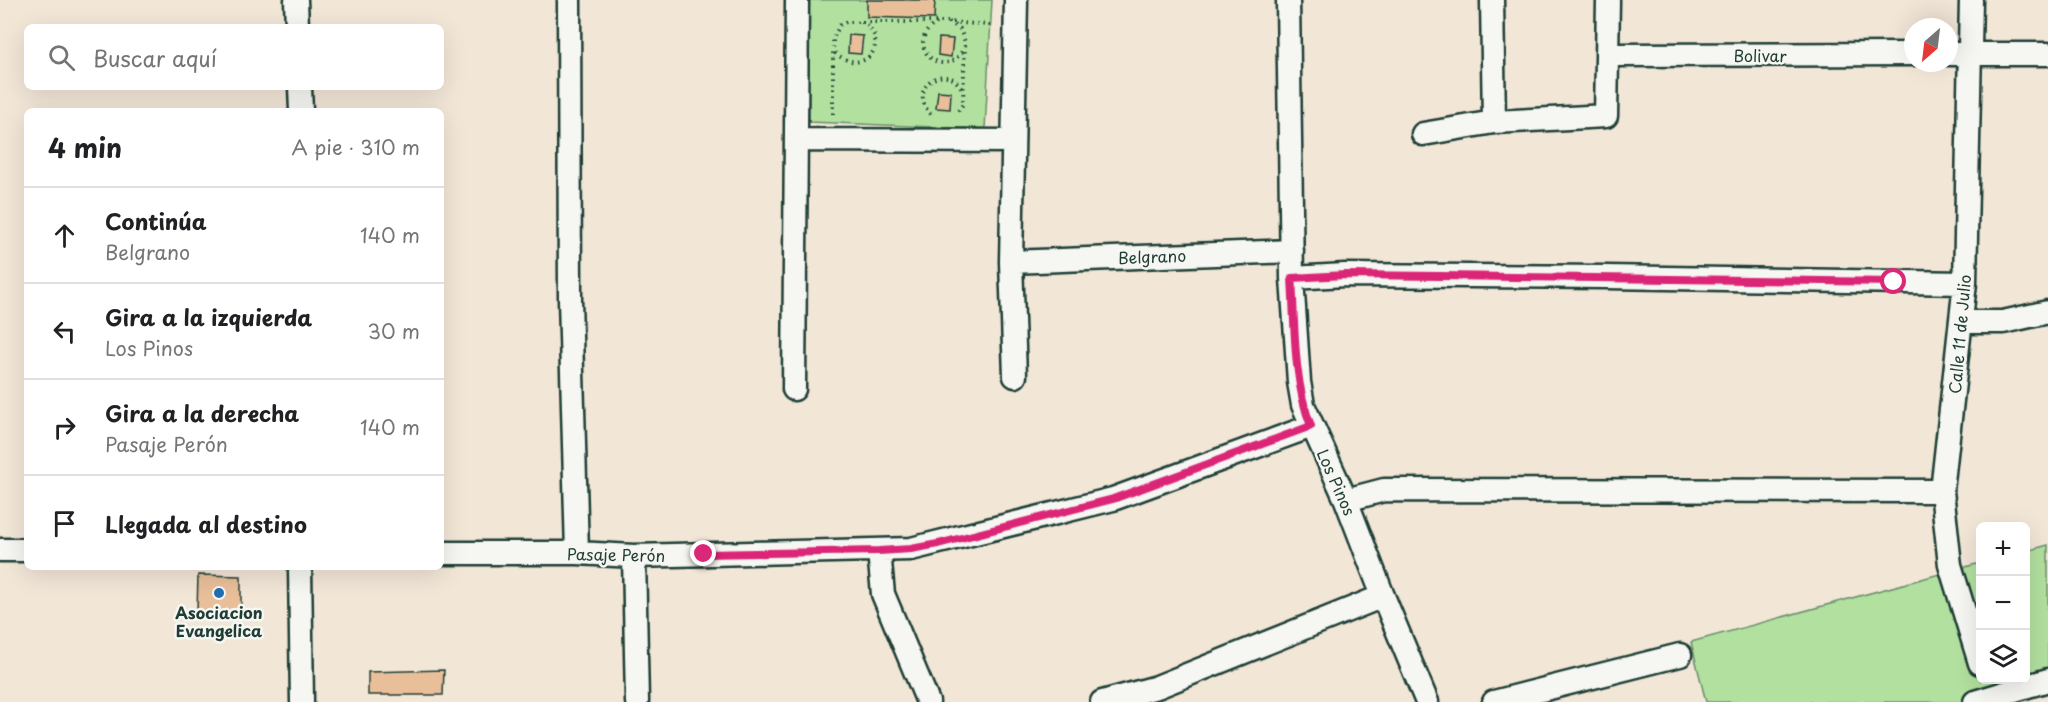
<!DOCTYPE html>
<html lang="es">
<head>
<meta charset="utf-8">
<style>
	body { margin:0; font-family:"Playpen Sans",sans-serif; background:#f6f6f6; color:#202124 }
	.controls { position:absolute; right:18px; bottom:18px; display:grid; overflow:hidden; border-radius:9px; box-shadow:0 6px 24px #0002 }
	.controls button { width:54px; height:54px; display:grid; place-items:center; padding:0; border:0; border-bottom:2px solid #e0e0e0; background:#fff; color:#202124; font:30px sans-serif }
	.compass { position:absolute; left:1904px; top:18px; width:54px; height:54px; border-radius:50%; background:#fff; box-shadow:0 6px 24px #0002; rotate:208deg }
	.stop { position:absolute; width:18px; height:18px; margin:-14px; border:4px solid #db2777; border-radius:50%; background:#fff }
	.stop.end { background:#db2777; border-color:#fff; box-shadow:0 2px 6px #0008 }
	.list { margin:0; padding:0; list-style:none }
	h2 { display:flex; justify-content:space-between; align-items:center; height:78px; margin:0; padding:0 24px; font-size:26px }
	h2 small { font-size:20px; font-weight:400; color:#757577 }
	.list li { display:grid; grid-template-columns:39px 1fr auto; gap:18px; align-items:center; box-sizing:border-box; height:96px; padding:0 24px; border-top:2px solid #e0e0e0 }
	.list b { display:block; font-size:22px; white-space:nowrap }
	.list p { margin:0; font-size:20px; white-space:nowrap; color:#757577 }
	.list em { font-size:20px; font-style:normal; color:#757577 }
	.icon { flex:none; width:33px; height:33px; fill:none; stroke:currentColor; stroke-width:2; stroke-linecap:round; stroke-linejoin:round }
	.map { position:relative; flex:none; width:2048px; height:702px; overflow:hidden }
	.search { position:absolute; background:#fff; box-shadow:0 6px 24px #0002; left:24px; top:24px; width:420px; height:66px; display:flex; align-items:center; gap:15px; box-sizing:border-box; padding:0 21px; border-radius:9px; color:#757577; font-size:22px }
	.panel { position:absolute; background:#fff; box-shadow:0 6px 24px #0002; left:24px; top:108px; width:420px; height:462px; border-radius:9px }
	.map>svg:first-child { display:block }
	.green { fill:#b2e09f; stroke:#688e6a; stroke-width:1.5 }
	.building { fill:#e9bf99; stroke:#1f3d34; stroke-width:1.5 }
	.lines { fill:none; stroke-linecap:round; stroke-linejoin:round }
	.minor-casing { stroke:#1f3d34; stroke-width:27 }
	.path { stroke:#1f3d34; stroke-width:4; stroke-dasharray:1.5 4.5; stroke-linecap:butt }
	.minor { stroke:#f6f6f2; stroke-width:22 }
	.route { stroke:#db2777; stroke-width:8 }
	.poi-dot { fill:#1f6fb2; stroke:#f6f6f2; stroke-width:2 }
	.labels { text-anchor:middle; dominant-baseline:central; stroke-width:5; stroke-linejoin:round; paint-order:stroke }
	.street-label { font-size:16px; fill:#1f3d34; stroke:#f6f6f2 }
	.poi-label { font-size:16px; font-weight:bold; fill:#1f3d34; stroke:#f6f6f2 }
</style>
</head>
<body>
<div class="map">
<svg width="2048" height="702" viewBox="0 0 2048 702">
	<rect width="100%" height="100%" fill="#f2e6d7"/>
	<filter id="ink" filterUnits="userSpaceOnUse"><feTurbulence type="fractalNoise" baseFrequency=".0167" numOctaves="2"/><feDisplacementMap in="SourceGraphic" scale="12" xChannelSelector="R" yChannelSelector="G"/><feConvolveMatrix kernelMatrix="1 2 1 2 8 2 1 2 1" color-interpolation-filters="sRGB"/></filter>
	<g filter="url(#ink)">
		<!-- green -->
		<path class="green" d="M807,0H992L985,129L809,122Z
			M2048,545V680L1975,702H1706L1691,642L1980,563V680H2026V551Z"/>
		<!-- building -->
		<path class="building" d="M867,0H935L934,19L867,17Z
			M849,35L863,36L861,54L848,53Z
			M939,38L953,39L951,57L938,55Z
			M938,91L951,92L950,109L936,108Z
			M198,575L241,576V611H197Z
			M444,670L443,695H368V672Z"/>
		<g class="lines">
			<!-- minor casing -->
			<g class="minor-casing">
				<path id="minor" d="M296,0L297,27
					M569,0L570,299L577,553
					M1288,0L1292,278L1299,382L1303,405L1346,500L1383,596L1427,702
					M1492,0L1494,122
					M1971,0L1965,283L1942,491L1950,565L1980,663
					M1949,54H2048
					M1608,55L1913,54
					M300,87L301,111
					M1423,134L1494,122L1606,116L1608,0
					M797,140L1013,141
					M1011,262L1292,251
					M1292,278L1345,275L1606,277L1965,283
					M1962,322H2003L2048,312
					M1015,376L1011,262L1016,0
					M794,389L797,0
					M1346,500L1384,490L1942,491
					M0,550H27
					M879,551L883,594L928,702
					M441,553H577L634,556L911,549L1113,499L1312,426
					M634,556L637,702
					M300,567L302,702
					M1102,702L1157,687L1383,596
					M1494,702L1680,655
					M1975,702L2048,680"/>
			</g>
			<!-- path -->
			<path class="path" d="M949,22L960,29L965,42L963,104L956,114
				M937,23C901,42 944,86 964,48
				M835,53C869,80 892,36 860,21
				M833,114V38L840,25L846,22H949L990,25
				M931,114C905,88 947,58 963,91"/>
			<!-- minor -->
			<use href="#minor" class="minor"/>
		</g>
	</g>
	<g class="lines" filter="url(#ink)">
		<!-- route -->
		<path class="route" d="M704,554L879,551L911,549L938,544L1113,499L1311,426C1293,380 1295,327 1292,278L1345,275L1440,276L1894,282"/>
	</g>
	<!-- markers -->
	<circle class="poi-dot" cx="219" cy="593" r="6"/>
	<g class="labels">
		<!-- street labels -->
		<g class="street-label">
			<text x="1760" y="55">Bolivar</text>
			<text transform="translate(1152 256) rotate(-2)">Belgrano</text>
			<text transform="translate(1959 334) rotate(-85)">Calle 11 de Julio</text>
			<text transform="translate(1337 482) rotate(66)">Los Pinos</text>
			<text transform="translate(616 554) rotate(1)">Pasaje Perón</text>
		</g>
		<!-- poi labels -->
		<g class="poi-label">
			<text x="219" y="612">Asociacion<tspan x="219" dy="18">Evangelica</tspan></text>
		</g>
	</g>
</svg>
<div class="controls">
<button>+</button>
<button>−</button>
<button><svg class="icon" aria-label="layers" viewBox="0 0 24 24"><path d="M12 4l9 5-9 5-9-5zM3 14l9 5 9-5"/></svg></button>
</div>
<svg class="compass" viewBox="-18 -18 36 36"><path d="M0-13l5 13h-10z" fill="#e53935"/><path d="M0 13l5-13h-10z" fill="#757577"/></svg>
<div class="stop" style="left:1894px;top:282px"></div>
<div class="stop end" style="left:704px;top:554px"></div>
<div class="search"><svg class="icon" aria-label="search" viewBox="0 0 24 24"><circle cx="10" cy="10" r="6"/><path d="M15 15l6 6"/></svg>Buscar aquí</div>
<section class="panel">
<h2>4 min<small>A pie · 310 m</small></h2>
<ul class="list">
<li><svg class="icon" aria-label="ahead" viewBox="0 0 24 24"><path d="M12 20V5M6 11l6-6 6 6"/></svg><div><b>Continúa</b><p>Belgrano</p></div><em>140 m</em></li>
<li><svg class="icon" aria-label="left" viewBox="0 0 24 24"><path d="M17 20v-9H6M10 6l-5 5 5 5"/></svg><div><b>Gira a la izquierda</b><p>Los Pinos</p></div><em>30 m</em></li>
<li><svg class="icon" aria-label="right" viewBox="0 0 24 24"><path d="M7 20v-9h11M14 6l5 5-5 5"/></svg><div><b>Gira a la derecha</b><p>Pasaje Perón</p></div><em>140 m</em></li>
<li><svg class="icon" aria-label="arrive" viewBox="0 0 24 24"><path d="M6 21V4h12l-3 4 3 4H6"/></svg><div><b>Llegada al destino</b></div></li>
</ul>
</section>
</div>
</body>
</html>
